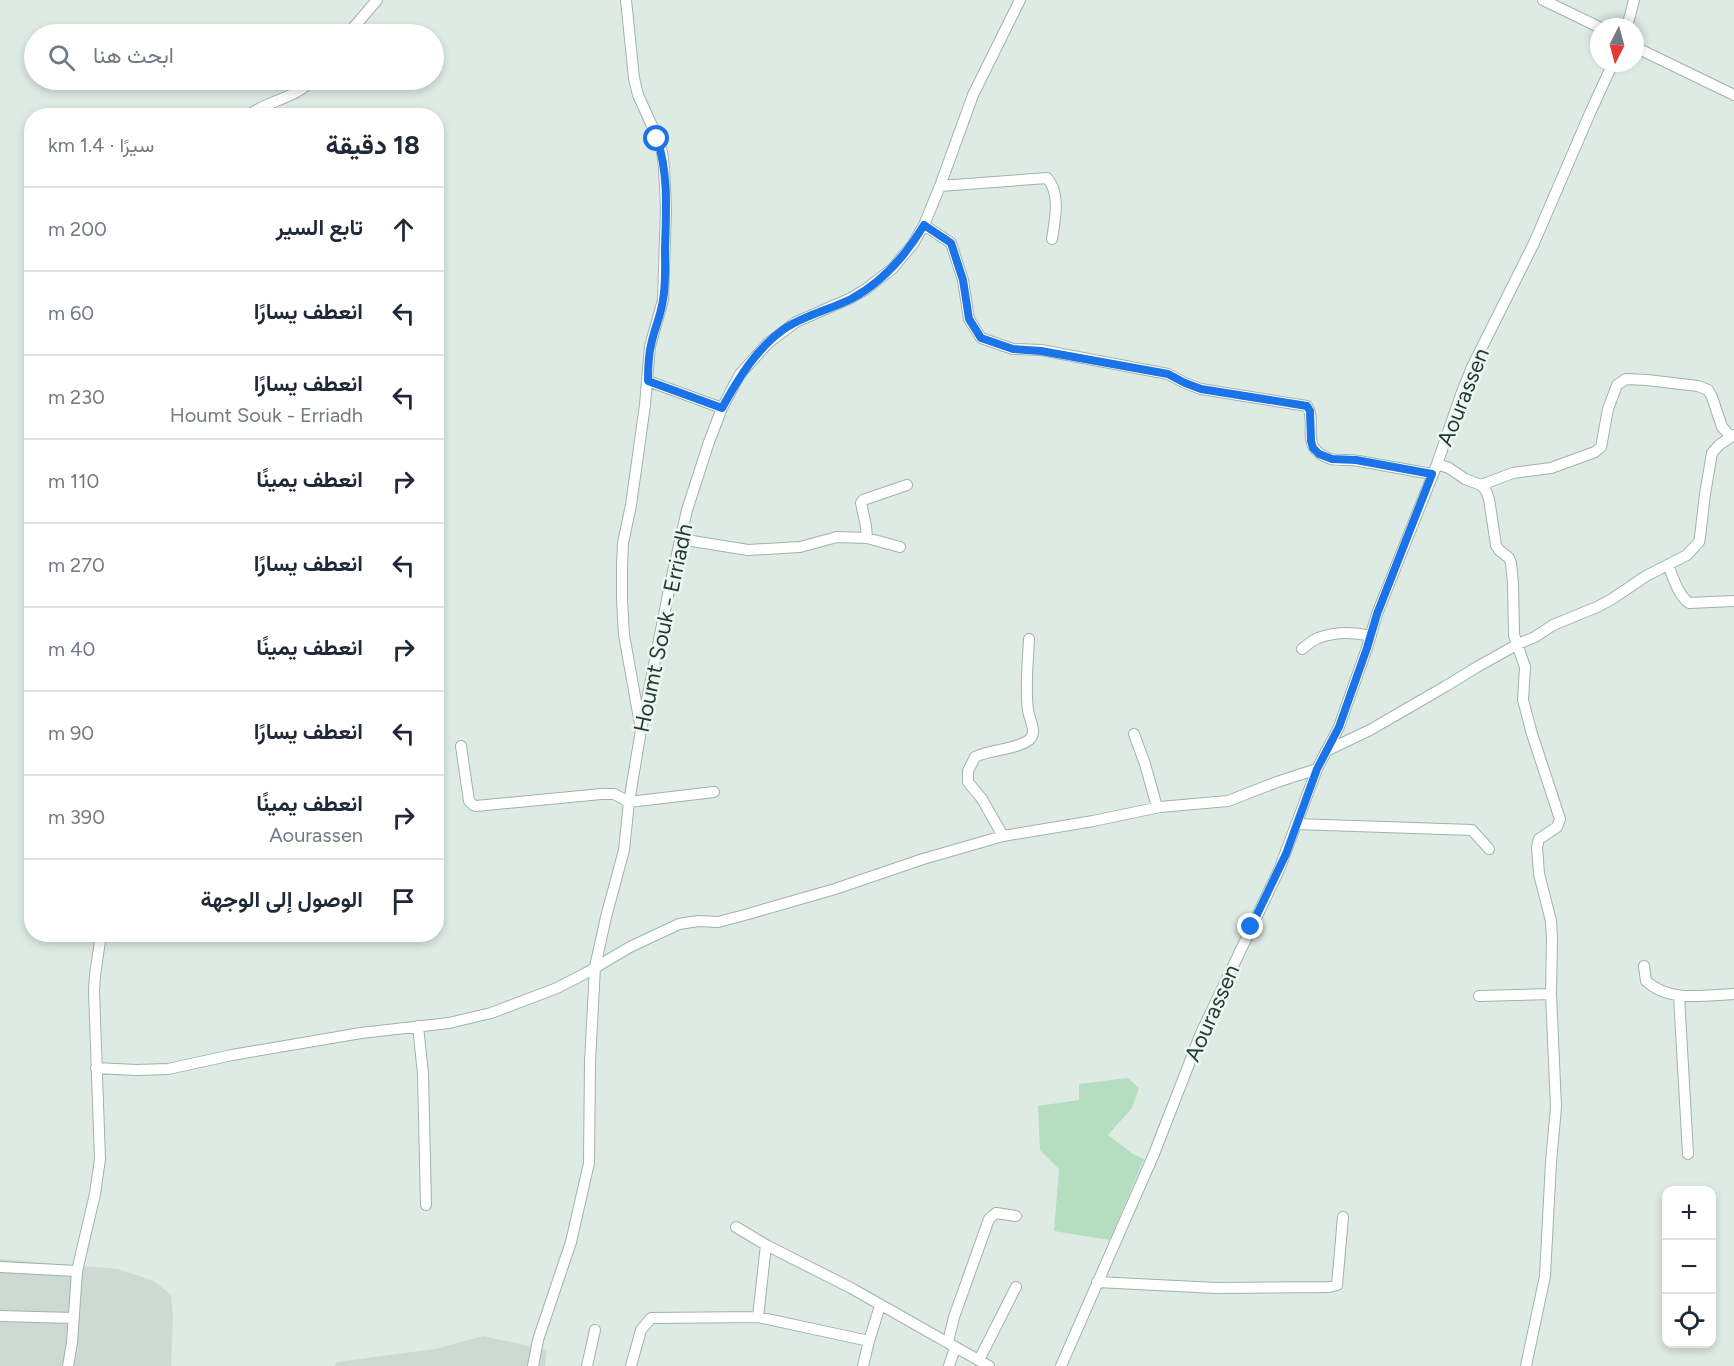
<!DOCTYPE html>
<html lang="ar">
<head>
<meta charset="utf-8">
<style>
	body { margin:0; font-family:Figtree,Vazirmatn,sans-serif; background:#f2f2f3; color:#1f2937; direction:rtl }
	.controls { position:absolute; right:18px; bottom:18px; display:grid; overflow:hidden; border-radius:12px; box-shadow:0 3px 9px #0003 }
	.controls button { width:54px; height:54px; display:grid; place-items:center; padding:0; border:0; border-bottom:2px solid #e0e1e3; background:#fff; color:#1f2937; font:30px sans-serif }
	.compass { position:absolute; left:1590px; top:18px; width:54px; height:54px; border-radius:50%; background:#fff; box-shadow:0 3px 9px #0003; rotate:186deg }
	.stop { position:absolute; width:18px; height:18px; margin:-14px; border:4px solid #1a73e8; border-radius:50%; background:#fff }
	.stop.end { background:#1a73e8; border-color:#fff; box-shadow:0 2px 6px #0008 }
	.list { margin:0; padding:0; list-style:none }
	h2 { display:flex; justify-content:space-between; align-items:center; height:78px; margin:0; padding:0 24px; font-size:26px }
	h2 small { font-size:20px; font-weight:400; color:#747a83 }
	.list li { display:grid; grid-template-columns:39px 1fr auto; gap:18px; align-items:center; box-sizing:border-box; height:84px; padding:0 24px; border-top:2px solid #e0e1e3 }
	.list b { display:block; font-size:22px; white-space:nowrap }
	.list p { margin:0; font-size:20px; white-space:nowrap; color:#747a83 }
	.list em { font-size:20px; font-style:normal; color:#747a83 }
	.icon { flex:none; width:33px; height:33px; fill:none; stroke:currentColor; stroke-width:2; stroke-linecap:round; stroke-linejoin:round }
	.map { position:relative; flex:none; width:1734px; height:1366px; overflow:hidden; direction:ltr }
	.search { position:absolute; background:#fff; box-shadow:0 3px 9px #0003; left:24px; top:24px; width:420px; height:66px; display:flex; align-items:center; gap:15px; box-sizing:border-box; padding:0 21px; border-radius:33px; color:#747a83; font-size:22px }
	.panel { position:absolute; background:#fff; box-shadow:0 3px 9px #0003; left:24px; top:108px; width:420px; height:834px; border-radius:24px; direction:rtl }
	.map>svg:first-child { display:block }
	.built { fill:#ccdad3 }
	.green { fill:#b5ddbf }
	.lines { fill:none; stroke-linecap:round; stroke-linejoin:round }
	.minor-casing { stroke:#a1b3ab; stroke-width:12 }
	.minor { stroke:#fff; stroke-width:10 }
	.route { stroke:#1a73e8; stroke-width:8 }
	.labels { text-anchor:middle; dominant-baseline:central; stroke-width:5; stroke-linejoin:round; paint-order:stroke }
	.street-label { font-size:22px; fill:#1f3b32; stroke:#eef7f2 }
</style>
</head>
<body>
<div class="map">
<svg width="1734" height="1366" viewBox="0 0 1734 1366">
	<rect width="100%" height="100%" fill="#deebe4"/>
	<!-- built -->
	<path class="built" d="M0,1259L118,1269L154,1281L171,1295L173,1317L171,1365L175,1366H0Z
		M483,1336L547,1350L545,1366H334L337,1362L435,1349Z"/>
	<!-- green -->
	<path class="green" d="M1128,1078L1139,1088L1132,1108L1108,1135L1133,1154L1144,1159L1114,1230L1109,1240L1054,1231L1059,1169L1040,1150L1038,1106L1079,1100V1084Z"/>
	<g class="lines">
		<!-- minor casing -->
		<g class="minor-casing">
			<path id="minor" d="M626,0L634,78L638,95L653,128L662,152L664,167L666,209L663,300L650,346L645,405L631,505L623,543L622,565V600L624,635L640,724
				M1543,0L1599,27
				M1627,27L1634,0
				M348,34L377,0
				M1635,47L1734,95
				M247,116C268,100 295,99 312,80
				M940,186L1047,178C1061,193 1055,220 1052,239
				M924,225L951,243L963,280L969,319L981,338L1013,349L1041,350L1168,374L1185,383L1201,389L1307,406C1315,418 1307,434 1313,446C1317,453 1324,457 1331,459C1340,461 1350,459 1359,461C1383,465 1408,470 1432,474
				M648,381L722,408
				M1437,464L1449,468L1465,479L1481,485L1486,491L1489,499L1496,545L1499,550L1509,558L1511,563L1513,583L1514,635L1525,667L1523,700L1532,734L1560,819L1557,827L1539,839L1537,847L1539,874L1551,921L1552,939L1551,994L1556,1107L1551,1162L1545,1276L1526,1366
				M1481,485L1513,473L1551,468L1595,452L1601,447L1608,409L1617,385L1626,379L1647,380L1698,386L1708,390L1712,397L1722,427L1731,437
				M867,538L866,526L861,503L863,500L907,485
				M680,539L748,550L800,547L837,537L867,538L900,547
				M1668,565C1673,577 1678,595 1689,603L1734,601
				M1302,649C1307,645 1313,640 1318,638C1335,632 1354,632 1371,636
				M1134,734L1145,764L1157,807
				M461,746L469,801L473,805L476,806L601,794H614L629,802L714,792
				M1326,751L1370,730L1446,686L1477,667L1518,644L1535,637L1553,625L1597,607L1612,599L1646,576L1687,555L1699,542L1700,537L1705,494L1712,453L1719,445L1734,435
				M1296,824L1472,830L1489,849
				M1003,836L982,799L968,782V771L975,757C991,749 1015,750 1029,740C1038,733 1029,719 1028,710C1025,686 1028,662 1029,639
				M1644,966L1646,981C1670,1003 1704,995 1734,994
				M1479,996L1551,994
				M1679,996L1688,1154
				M418,1026L423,1074L426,1205
				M96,1068L136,1070L168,1069L232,1055L361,1033L449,1023L491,1013L557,988L586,973L630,947L679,924L698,921L718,922L741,916L835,889L923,859L1003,836L1093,821L1160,807L1228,801L1277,782L1317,769
				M736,1227L766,1245L851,1288L989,1366
				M0,1267L77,1271L72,1343L68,1366
				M77,1271L95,1194L100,1159L94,991L95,975L101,934
				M1097,1282L1216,1288L1329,1287L1337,1285L1343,1217
				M0,1316L73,1318
				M758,1317L766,1245
				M948,1342L954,1317L989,1219L996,1213L1016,1216
				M979,1360L1016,1287
				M533,1366L538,1340L571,1242L589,1163L590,1062L595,967L606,917L624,850L629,802L641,730L670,585L687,510L709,442L722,408L740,374L768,343L796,322L851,298L866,289L892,269L913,244L924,225L940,186L973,95L1020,0
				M587,1366L595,1330
				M631,1366L641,1330L651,1318L758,1317L869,1341
				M863,1366L869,1341L880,1306
				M949,1366L955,1348
				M1061,1366L1154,1154L1201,1033L1279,870L1317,769L1339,727L1367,648L1377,614L1437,464L1462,392L1472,367L1534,243L1590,113L1613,63"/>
		</g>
		<!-- minor -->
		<use href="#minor" class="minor"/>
	</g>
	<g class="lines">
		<!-- route -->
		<path class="route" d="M657,139C669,174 666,213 665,249C665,266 666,284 663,300C661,315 654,330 651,345C648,357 648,369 648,381L722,408C738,379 756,349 784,329C804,315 829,310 851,299C883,282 906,255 924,225L951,243L963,280L969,319L981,338L1013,349L1041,351L1168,374L1185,383L1201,389L1307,406L1310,411L1311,441L1313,448L1319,454L1332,459L1356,460L1432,474L1377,614L1367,648L1339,727L1317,769L1286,854L1251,927"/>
	</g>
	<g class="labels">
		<!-- street labels -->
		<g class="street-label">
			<text transform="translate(1463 397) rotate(-68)">Aourassen</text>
			<text transform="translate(663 628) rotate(-78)">Houmt Souk - Erriadh</text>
			<text transform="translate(1212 1013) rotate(-66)">Aourassen</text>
		</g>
	</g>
</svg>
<div class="controls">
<button>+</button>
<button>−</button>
<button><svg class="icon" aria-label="locate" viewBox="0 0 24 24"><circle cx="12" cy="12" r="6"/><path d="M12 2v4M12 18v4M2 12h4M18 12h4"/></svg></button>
</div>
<svg class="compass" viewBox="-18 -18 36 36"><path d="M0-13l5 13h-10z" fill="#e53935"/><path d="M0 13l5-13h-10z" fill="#747a83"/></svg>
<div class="stop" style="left:657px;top:139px"></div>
<div class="stop end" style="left:1251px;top:927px"></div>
<div class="search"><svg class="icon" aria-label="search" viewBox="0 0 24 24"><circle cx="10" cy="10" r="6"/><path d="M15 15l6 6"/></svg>ابحث هنا</div>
<section class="panel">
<h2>18 دقيقة<small>سيرًا · 1.4 km</small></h2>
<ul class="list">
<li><svg class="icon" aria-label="ahead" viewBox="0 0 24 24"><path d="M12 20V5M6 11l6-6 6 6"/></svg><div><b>تابع السير</b></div><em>200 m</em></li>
<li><svg class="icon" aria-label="left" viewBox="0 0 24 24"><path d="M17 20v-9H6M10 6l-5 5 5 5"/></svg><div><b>انعطف يسارًا</b></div><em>60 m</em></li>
<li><svg class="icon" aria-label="left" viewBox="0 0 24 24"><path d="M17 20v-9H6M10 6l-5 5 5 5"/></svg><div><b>انعطف يسارًا</b><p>Houmt Souk - Erriadh</p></div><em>230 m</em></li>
<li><svg class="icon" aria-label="right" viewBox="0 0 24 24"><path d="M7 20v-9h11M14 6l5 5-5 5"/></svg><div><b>انعطف يمينًا</b></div><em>110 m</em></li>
<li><svg class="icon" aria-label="left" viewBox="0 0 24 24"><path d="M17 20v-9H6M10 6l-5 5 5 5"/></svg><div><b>انعطف يسارًا</b></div><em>270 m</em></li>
<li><svg class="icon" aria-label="right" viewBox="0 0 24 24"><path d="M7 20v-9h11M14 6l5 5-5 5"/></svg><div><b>انعطف يمينًا</b></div><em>40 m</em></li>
<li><svg class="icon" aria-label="left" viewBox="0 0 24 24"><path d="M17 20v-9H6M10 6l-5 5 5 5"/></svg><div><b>انعطف يسارًا</b></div><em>90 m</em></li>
<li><svg class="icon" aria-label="right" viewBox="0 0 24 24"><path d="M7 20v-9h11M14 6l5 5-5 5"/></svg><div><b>انعطف يمينًا</b><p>Aourassen</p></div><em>390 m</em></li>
<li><svg class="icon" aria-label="arrive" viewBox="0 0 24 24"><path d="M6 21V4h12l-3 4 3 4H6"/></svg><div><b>الوصول إلى الوجهة</b></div></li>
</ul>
</section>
</div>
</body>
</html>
